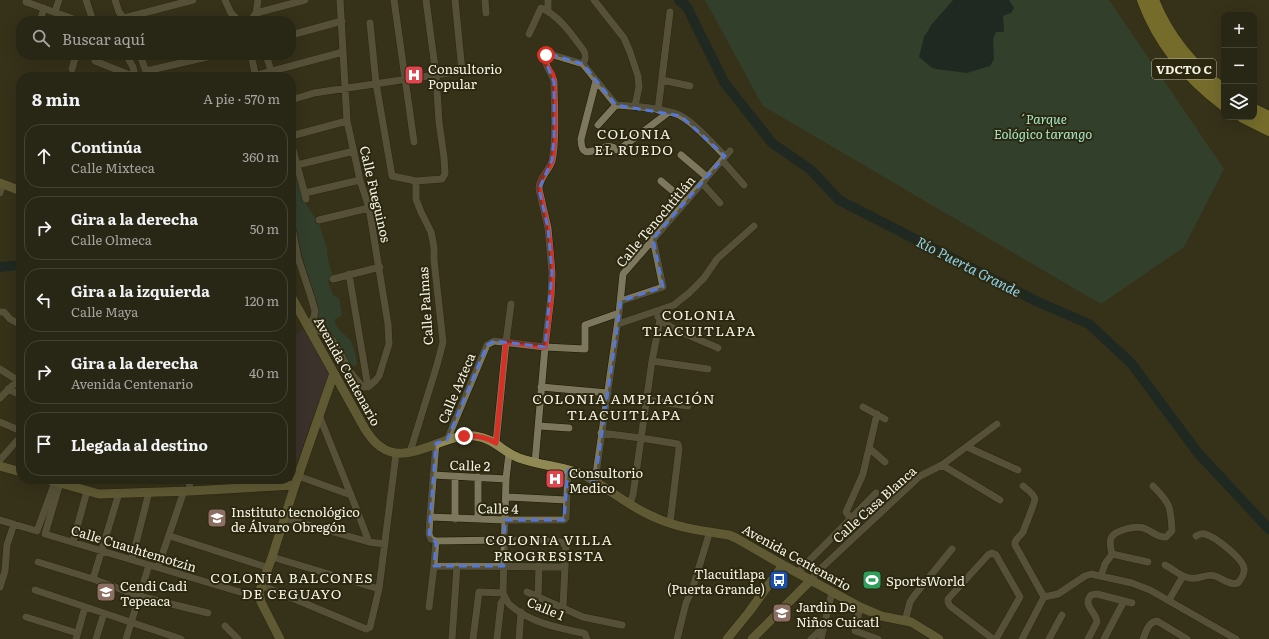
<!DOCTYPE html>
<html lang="es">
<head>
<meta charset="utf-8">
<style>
	body { margin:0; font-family:Literata,serif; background:#302e1d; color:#f1f3f6 }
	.controls { position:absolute; right:12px; top:12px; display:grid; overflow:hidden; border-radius:8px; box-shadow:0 4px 16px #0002 }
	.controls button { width:36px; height:36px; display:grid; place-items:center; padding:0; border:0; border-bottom:1px solid #444334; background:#282614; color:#f1f3f6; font:20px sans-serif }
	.stop { position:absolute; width:12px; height:12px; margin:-9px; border:3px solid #d93025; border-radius:50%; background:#fff }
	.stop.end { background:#d93025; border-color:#fff; box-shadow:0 1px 4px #0008 }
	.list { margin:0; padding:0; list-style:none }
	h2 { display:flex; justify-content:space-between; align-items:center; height:52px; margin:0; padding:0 16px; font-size:17px }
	h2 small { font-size:13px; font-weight:400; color:#a5a5a0 }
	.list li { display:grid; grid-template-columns:26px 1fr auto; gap:12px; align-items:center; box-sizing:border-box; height:64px; margin:0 8px 8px; padding:0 8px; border:1px solid #444334; border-radius:16px }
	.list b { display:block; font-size:15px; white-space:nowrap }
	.list p { margin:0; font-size:13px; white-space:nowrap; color:#a5a5a0 }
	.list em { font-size:13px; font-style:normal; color:#a5a5a0 }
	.icon { flex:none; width:22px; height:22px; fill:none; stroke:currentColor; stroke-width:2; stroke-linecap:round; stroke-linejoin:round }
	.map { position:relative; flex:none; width:1269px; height:639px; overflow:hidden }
	.search { position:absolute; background:#282614; box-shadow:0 4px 16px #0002; left:16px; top:16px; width:280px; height:44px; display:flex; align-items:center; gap:10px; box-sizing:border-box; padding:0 14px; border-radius:16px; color:#a5a5a0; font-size:15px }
	.panel { position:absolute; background:#282614; box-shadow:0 4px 16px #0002; left:16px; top:72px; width:280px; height:412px; border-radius:16px }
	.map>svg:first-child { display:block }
	.industrial { fill:#423441 }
	.green { fill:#2e5142 }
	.water { fill:#04212b }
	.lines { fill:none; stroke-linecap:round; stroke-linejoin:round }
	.river { stroke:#04212b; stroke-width:10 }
	.street-casing { stroke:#1e1903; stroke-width:8 }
	.secondary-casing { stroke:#1e1903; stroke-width:10 }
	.highway-casing { stroke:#1e1903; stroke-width:13 }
	.street { stroke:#7c775d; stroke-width:7 }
	.secondary { stroke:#918955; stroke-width:9 }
	.highway { stroke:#c2b343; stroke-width:12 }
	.route { stroke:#d93025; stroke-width:5 }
	.marked { fill:none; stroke:#5377db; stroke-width:3; stroke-dasharray:8 5; stroke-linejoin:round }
	.labels { text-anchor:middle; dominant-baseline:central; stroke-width:4; stroke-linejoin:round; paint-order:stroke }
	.shield { fill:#2c2810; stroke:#b9b6a4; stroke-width:1 }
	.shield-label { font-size:12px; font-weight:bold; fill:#f5f3e4 }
	.poi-label { font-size:13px; fill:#f5f3e4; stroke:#2c2810; text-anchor:start }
	.park-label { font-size:13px; font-style:italic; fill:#a3e6c8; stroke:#2c2810 }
	.street-label { font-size:13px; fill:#f5f3e4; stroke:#2c2810 }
	.neighbourhood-label { font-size:14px; letter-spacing:1px; fill:#f5f3e4; stroke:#2c2810 }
	.water-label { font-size:14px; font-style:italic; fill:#8cd3ec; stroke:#2c2810 }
</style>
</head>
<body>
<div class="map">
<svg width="1269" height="639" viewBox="0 0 1269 639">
	<rect width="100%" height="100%" fill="#36321a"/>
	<!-- industrial -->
	<path class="industrial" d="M304,328L329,374L311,421L292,479L222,481L223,479H291V340Z"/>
	<!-- green -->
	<path class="green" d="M705,0H1109L1224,169L1184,247L1101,304L763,106Z
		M291,154L303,199L319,224L327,248L328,260L332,274L328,282L333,295L339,298L342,315L334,320L337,327L351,341L356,356L357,364L355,366H350L339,343L318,317V305L303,260L291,205Z"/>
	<!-- water -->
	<path class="water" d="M953,0H1009L1014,8L1011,13L1003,16L1004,32H996L993,39L994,59L990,66L967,73L936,69L932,68L919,57L924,37L932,24Z"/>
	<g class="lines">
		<!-- river -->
		<path class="river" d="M679,0L687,7L724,82L772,143L811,170L839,200L1036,301L1089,324L1131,363L1198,453L1269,529
			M0,267L21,265"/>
		<!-- street casing -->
		<g class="street-casing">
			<path id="street" d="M86,0L93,21
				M115,0L119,12L126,21
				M225,0L231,13L239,21
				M394,0L414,142
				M485,0L486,13
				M548,0V11
				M594,0L624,38L630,52L638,76L639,87L635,106
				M26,2L79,21
				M55,12L59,0
				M124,18L193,0
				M40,21L44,8
				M226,21L236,18
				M250,21L256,13L258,0
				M258,21L256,13L305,0
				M370,23L376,83L392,176L416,181L442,179L445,174L444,157L439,122L436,75L426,0
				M529,34L541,8C560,16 572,35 584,51C586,56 586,59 583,64
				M291,35L342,21
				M97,55L95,61L135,77
				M126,55L133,67L135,77
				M140,55L148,77
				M251,55L256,77
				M266,55L273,77
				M72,69L76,55
				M146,71L216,55
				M250,77L343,52
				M662,80L690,86
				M596,81L581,139C581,165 600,143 612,147C614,147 615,149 617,150L620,149L669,112
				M291,100L314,93L462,71L455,0
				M658,110L670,12
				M598,125L616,105
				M291,136L347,121
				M291,142L306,199
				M681,155L707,177
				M722,160L744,185
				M297,165L354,151
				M661,181L686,202
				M702,183L720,203
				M0,193L3,184
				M305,193L360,180
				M319,220L369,208
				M291,223L298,258L311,297L315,311L314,317L308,328L316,329L326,334L333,341L351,373L361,385L364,387H368L376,380L379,376L389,344L388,324L369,208L360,180L347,121L340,0
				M20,234L21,231
				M349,274L368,387
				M333,279L380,267
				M621,301L663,287L653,239
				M0,312H4L10,319L21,325
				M658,317C669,330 702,340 718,348
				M618,324L674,305L689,293L704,278L717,259L754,226
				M652,361L708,369
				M0,369L17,380
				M541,387L608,393
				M8,389L21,395
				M0,398L21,377
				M647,400L688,406
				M863,407L885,419
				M319,415L351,495L369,542
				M0,422L21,431
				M539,426L569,428
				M601,433L641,438L678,444L679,449L670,523
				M447,440L487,345L494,341L545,347L585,349V325L619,313
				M436,443L430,517L429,534L431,539L436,541L505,540L561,542L566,546L563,608
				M496,443L506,342L511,304
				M967,447L1018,470
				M869,448L885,462
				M410,452L437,365L443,342L434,260V247L431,232L421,212L416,199V181
				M509,453L506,479L503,593C505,596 506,601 509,604C528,622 558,628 583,633L585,634L587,639
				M0,460L21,436
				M535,463L545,347L551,296L552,273L548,228L539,189C539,177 549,171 552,161C557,139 554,105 554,82C553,73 544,67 545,57L547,55L550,54L583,64L616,105C635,106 662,108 679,115C694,122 713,144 725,156
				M942,465L1000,500
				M433,475L506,479
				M298,476L351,495
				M189,479L190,491
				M595,481L619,313L623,274L730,151
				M60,483L45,534L240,592
				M1023,486C1027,489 1034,494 1035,499C1035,502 1024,529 1023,532C1021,535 1017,538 1015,542V545L1044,597
				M506,497L566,500
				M630,503L633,495L652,361L660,320
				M430,517L505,520H564L566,518L568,470
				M284,518L369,542L385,544
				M455,519V477
				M478,519V477
				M851,519L846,512L863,474L877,414
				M0,520L37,531L55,482
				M170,536L263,566
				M73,542L87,491
				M1112,554L1148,562
				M272,557L379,589
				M132,559L149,492
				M38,562L93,579L139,596L208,613
				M1165,565C1173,569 1181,577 1190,578C1199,580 1206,573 1215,576C1222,578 1230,586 1238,583C1241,579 1245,574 1244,569C1244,559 1214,536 1205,534C1201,533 1198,535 1196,536
				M434,566L564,567
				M158,567L184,491
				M797,573L876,493
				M1101,576L1105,564L1112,554C1111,549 1109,543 1111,538C1116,529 1138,525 1146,529C1153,532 1158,538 1166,537L1172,531C1171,507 1170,503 1153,486
				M93,579L119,493
				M811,580L816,573L920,476L942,465L997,424
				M261,585L366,629L370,627L379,589L396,454
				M0,587L5,571L7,545L14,524
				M35,590L181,639
				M527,592L583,617L622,625
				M538,597L539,566
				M1169,600L1183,576
				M429,607L434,566L436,541
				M860,607L855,631L878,639
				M26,617L77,633
				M905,621L910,602L914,596L952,549
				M225,626L238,639
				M76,639L85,607
				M96,639L104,613
				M126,639L149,565
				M452,639L457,566
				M473,639L479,592L503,593
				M497,639L501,603L505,597
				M519,639L521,612
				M677,639L686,603L692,590L710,531
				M811,639L825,626
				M821,639L832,592
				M993,639L950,606L948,602V599L988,555L992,553L996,555L1020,597L996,639
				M1022,639L1044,597L1058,594L1085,576L1091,574L1132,583L1150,590L1236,639
				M1049,639L1062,615
				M1088,639L1097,622C1096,611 1082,606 1091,595L1097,594L1132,603
				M1104,639L1124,601
				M1143,639C1146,632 1148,622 1157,621L1187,639"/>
		</g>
		<!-- secondary casing -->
		<g class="secondary-casing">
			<path id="secondary" d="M0,183L21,191
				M291,296L365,429C370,436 374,443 381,447C408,467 445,432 475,436C496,439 501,451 519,458C541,466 565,466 586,476C609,489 630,507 654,517C677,528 704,531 729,535L736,538L783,565L860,607L881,616L911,622L939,639
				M0,466L21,472
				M46,479L99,494L190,491L295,485
				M280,639L261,602L259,593L272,557L295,485L334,373
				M727,639L749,612L783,565
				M752,639L811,580"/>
		</g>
		<!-- highway casing -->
		<g class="highway-casing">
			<path id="highway" d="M1143,0C1159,44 1187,77 1224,105
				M1153,0C1167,36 1193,68 1224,90
				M1254,110L1269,117
				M1243,117L1269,130"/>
		</g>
		<!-- street -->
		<use href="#street" class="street"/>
		<!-- secondary -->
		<use href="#secondary" class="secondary"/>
		<!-- highway -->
		<use href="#highway" class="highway"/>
	</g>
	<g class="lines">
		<!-- route -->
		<path class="route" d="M464,436C475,435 486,437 496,443L506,342L545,347C548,323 553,298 552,273C552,245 546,216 539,189C539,177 549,171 552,161C557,139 554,105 554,82C554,81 554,77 553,75C550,68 541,63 546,55"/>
	</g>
	<!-- marked area -->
	<path d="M0 0H1269V639H0ZM550,54L583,64L616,105L681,116L725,156L653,239L663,287L621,301L595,481L568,470L564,520H505L504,566H434L436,543L429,534L436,443L447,440L487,345L494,341L545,347L552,273L548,228L539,189L552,160L554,136V82L545,60Z" fill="#36321a" fill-opacity=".55" fill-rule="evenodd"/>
	<path class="marked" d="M550,54L583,64L616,105L681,116L725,156L653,239L663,287L621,301L595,481L568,470L564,520H505L504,566H434L436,543L429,534L436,443L447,440L487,345L494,341L545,347L552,273L548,228L539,189L552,160L554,136V82L545,60Z"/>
	<!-- icons -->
	<defs>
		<g id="hospital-square" transform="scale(1)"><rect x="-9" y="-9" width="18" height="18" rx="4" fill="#e0444e" stroke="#2c2810"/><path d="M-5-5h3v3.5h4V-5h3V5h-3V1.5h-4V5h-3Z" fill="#fff"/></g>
		<g id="university-square" transform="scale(1)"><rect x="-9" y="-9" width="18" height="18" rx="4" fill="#8d6e63" stroke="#2c2810"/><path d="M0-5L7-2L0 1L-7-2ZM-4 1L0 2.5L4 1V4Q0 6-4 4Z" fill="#fff"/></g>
		<g id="bus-square" transform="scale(1)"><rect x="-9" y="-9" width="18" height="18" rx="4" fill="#1a4fb4" stroke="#2c2810"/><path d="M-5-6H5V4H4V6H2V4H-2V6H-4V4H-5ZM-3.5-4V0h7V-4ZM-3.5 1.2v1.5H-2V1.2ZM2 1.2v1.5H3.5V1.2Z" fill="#fff"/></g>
		<g id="stadium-square" transform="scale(1)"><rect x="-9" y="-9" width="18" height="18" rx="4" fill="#2e9e5b" stroke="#2c2810"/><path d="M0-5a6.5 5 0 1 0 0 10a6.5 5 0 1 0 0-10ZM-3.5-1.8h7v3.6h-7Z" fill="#fff"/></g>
		<g id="school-square" transform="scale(1)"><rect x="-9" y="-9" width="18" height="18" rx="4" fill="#8d6e63" stroke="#2c2810"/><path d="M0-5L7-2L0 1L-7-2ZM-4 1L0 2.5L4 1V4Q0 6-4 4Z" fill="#fff"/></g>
	</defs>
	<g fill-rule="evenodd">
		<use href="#hospital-square" x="414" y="75"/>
		<use href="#hospital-square" x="555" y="479"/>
		<use href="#university-square" x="217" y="518"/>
		<use href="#bus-square" x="779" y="580"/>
		<use href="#stadium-square" x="872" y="580"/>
		<use href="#school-square" x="106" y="592"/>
		<use href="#school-square" x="782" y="613"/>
	</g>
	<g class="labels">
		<!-- shield labels -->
		<rect class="shield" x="1152" y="59" width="64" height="20" rx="3"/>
		<g class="shield-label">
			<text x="1184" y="69">VDCTO C</text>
		</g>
		<!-- poi labels -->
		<g class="poi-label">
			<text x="428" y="68">Consultorio<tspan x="428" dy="15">Popular</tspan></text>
			<text x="569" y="472">Consultorio<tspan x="569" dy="15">Medico</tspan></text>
			<text x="231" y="511">Instituto tecnológico<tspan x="231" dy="15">de Álvaro Obregón</tspan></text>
			<text x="765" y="573" text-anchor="end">Tlacuitlapa<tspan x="765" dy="15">(Puerta Grande)</tspan></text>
			<text x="886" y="580">SportsWorld</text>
			<text x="120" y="585">Cendi Cadi<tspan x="120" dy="15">Tepeaca</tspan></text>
			<text x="796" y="606">Jardin De<tspan x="796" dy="15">Niños Cuicatl</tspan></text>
		</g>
		<!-- park labels -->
		<g class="park-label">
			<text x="1043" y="118">´Parque<tspan x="1043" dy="15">Eológico tarango</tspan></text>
		</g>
		<!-- street labels -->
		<g class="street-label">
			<text transform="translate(376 194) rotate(77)">Calle Fueguinos</text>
			<text transform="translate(655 221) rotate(-50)">Calle Tenochtitlán</text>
			<text transform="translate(425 306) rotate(-94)">Calle Palmas</text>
			<text transform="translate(348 371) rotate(61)">Avenida Centenario</text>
			<text transform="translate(456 388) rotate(-67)">Calle Azteca</text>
			<text transform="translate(470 465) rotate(2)">Calle 2</text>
			<text transform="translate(874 504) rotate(-42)">Calle Casa Blanca</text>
			<text transform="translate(498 508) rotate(1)">Calle 4</text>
			<text transform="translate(134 548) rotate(17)">Calle Cuauhtemotzin</text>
			<text transform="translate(797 557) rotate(29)">Avenida Centenario</text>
			<text transform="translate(546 608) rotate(23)">Calle 1</text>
		</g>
		<!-- neighbourhood labels -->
		<g class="neighbourhood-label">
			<text x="634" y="133">COLONIA<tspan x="634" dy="16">EL RUEDO</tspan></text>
			<text x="699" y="314">COLONIA<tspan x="699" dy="16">TLACUITLAPA</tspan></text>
			<text x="624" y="398">COLONIA AMPLIACIÓN<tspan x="624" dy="16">TLACUITLAPA</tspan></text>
			<text x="549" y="539">COLONIA VILLA<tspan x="549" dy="16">PROGRESISTA</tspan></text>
			<text x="292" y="577">COLONIA BALCONES<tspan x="292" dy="16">DE CEGUAYO</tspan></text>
		</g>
		<!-- water labels -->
		<g class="water-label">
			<text transform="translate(969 266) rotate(27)">Río Puerta Grande</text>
		</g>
	</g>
</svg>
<div class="controls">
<button>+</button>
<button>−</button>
<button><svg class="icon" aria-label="layers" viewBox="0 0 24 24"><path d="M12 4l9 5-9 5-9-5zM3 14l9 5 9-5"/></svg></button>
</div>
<div class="stop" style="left:546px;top:55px"></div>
<div class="stop end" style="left:464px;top:436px"></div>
<div class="search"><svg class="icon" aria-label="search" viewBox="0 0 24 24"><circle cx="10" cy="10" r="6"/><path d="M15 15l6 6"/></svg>Buscar aquí</div>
<section class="panel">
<h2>8 min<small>A pie · 570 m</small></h2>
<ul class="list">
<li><svg class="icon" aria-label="ahead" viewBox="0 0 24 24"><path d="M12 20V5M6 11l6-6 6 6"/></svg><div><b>Continúa</b><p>Calle Mixteca</p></div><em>360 m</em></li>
<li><svg class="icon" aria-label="right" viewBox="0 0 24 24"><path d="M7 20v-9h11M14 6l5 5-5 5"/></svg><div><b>Gira a la derecha</b><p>Calle Olmeca</p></div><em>50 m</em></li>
<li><svg class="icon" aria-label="left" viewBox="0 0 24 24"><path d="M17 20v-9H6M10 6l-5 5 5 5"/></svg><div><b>Gira a la izquierda</b><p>Calle Maya</p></div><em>120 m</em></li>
<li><svg class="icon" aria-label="right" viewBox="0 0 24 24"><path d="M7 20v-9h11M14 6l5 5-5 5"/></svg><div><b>Gira a la derecha</b><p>Avenida Centenario</p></div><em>40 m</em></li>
<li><svg class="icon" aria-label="arrive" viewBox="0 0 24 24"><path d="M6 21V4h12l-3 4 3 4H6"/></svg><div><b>Llegada al destino</b></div></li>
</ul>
</section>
</div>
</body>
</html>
